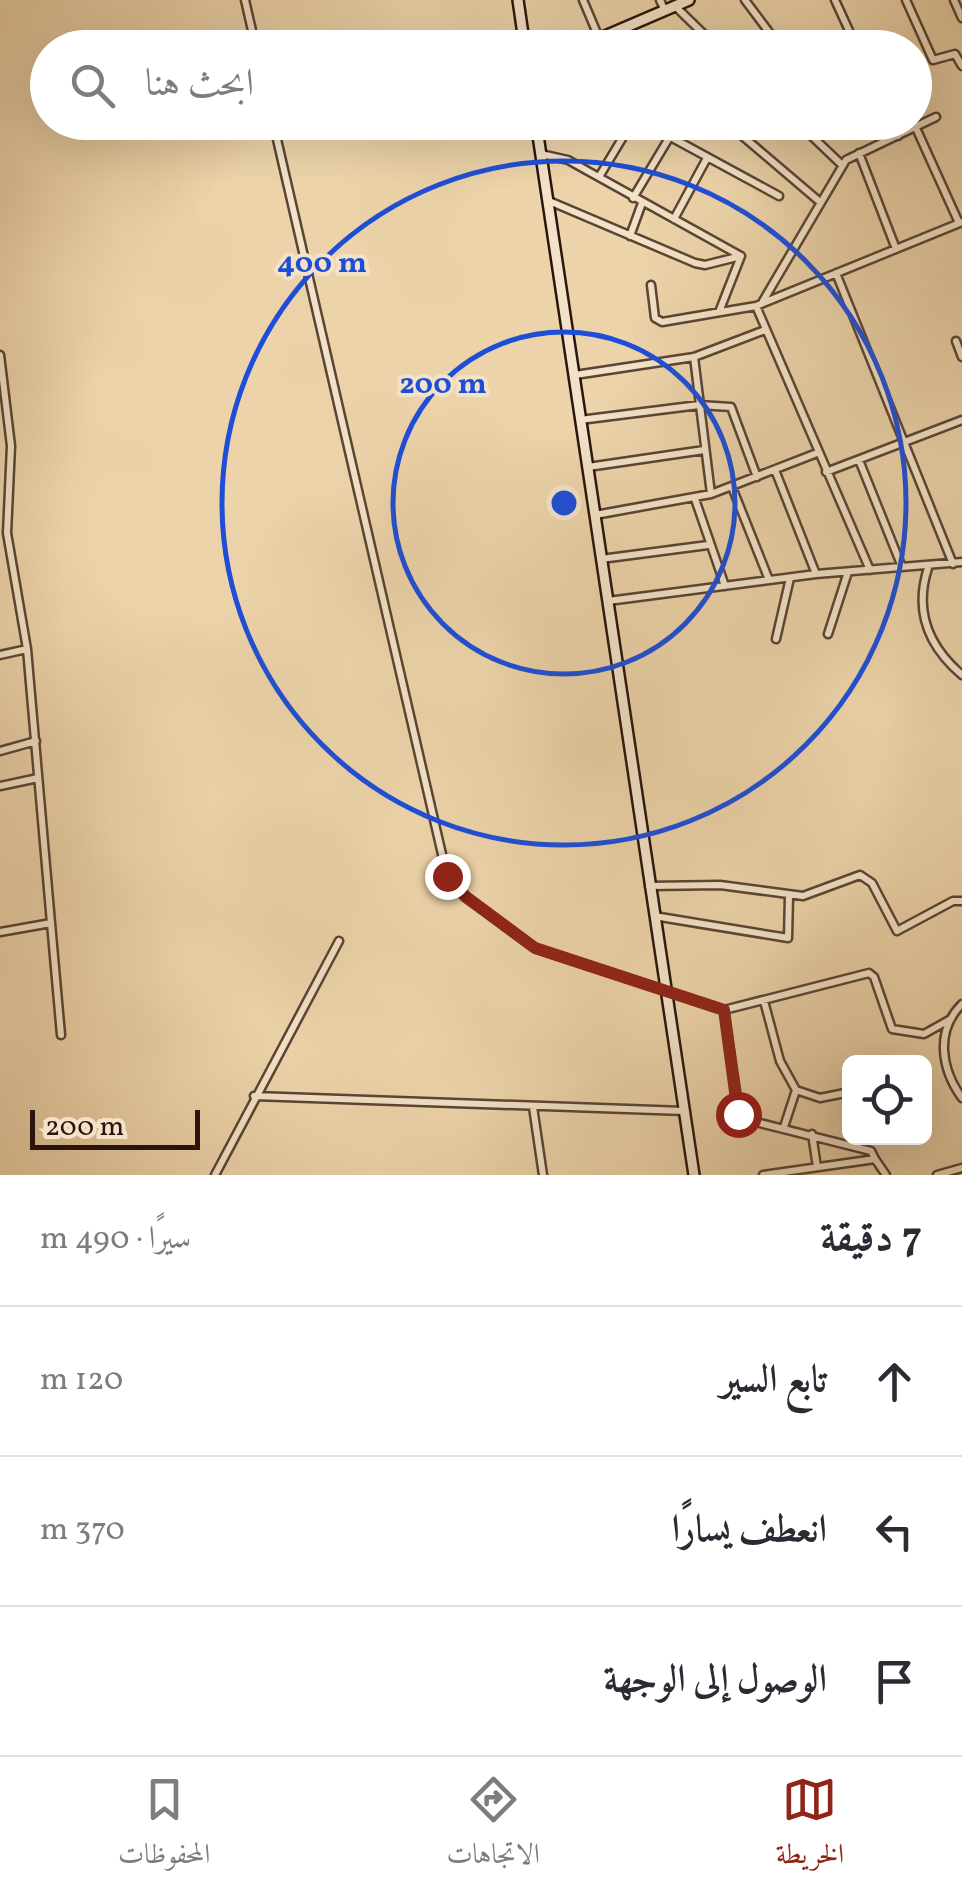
<!DOCTYPE html>
<html lang="ar">
<head>
<meta charset="utf-8">
<style>
	body { margin:0; font-family:Vollkorn,Amiri,serif; background:#f2f2f3; color:#2b2b33; direction:rtl }
	.controls { position:absolute; right:30px; bottom:30px; display:grid; overflow:hidden; border-radius:15px; box-shadow:0 10px 40px #0002 }
	.controls button { width:90px; height:90px; display:grid; place-items:center; padding:0; border:0; border-bottom:2px solid #e1e1e2; background:#fff; color:#2b2b33; font:50px sans-serif }
	.scale { position:absolute; left:30px; bottom:25px; width:170px; box-sizing:border-box; padding-left:10px; border:5px solid #29150d; border-top:0; font-size:28px; line-height:35px; white-space:nowrap; color:#29150d; -webkit-text-stroke:8px #f3e2c7; paint-order:stroke }
	.stop { position:absolute; width:30px; height:30px; margin:-22px; border:8px solid #8f2418; border-radius:50%; background:#fff }
	.stop.end { background:#8f2418; border-color:#fff; box-shadow:0 2px 10px #0008 }
	.list { margin:0; padding:0; list-style:none }
	h2 { display:flex; justify-content:space-between; align-items:center; height:130px; margin:0; padding:0 40px; font-size:42px }
	h2 small { font-size:32px; font-weight:400; color:#7c7c81 }
	.list li { display:grid; grid-template-columns:65px 1fr auto; gap:30px; align-items:center; box-sizing:border-box; height:150px; padding:0 40px; border-top:2px solid #e1e1e2 }
	.list b { display:block; font-size:38px; white-space:nowrap }
	.list em { font-size:32px; font-style:normal; color:#7c7c81 }
	.icon { flex:none; width:55px; height:55px; fill:none; stroke:currentColor; stroke-width:2; stroke-linecap:round; stroke-linejoin:round }
	.map { position:relative; flex:none; width:962px; height:1175px; overflow:hidden; direction:ltr }
	.search { position:absolute; background:#fff; box-shadow:0 10px 40px #0002; left:30px; right:30px; top:30px; height:110px; display:flex; align-items:center; gap:25px; box-sizing:border-box; padding:0 35px; border-radius:55px; color:#7c7c81; font-size:38px }
	.sheet { height:580px; background:#fff }
	nav { display:flex; justify-content:space-around; align-items:center; box-sizing:border-box; height:140px; border-top:2px solid #e1e1e2; background:#fff; font-size:28px; color:#7c7c81 }
	nav a { display:grid; justify-items:center; gap:5px }
	nav .on { color:#8f2418 }
	.map>svg:first-child { display:block }
	.lines { fill:none; stroke-linecap:round; stroke-linejoin:round }
	.street-casing { stroke:#5a4434; stroke-width:11 }
	.secondary-casing { stroke:#29150d; stroke-width:14 }
	.street { stroke:#f3e2c7; stroke-width:6 }
	.secondary { stroke:#f3e2c7; stroke-width:9 }
	.route { stroke:#8f2418; stroke-width:12 }
	.ring { fill:none; stroke:#1d4ed8; stroke-width:5 }
	.centre { fill:#1d4ed8; stroke:#f3e2c7; stroke-width:5 }
	.ring-label { font-size:30px; text-anchor:middle; font-weight:bold; fill:#1d4ed8; stroke:#f3e2c7; stroke-width:8; stroke-linejoin:round; paint-order:stroke }
</style>
</head>
<body>
<div class="map">
<svg width="962" height="1175" viewBox="0 0 962 1175">
	<rect width="100%" height="100%" fill="#ecd3a9"/>
	<filter id="stains"><feTurbulence type="fractalNoise" baseFrequency=".002" numOctaves="4"/><feColorMatrix values="0 0 0 0 .2 0 0 0 0 .09 0 0 0 0 .02 0 0 0 .5 -.17"/></filter>
	<radialGradient id="worn" r=".72"><stop offset=".6" stop-color="#630" stop-opacity="0"/><stop offset="1" stop-color="#630" stop-opacity=".3"/></radialGradient>
	<g class="lines">
		<!-- street casing -->
		<g class="street-casing">
			<path id="street" d="M245,0L256,48
				M583,0L599,38
				M660,0L665,11
				M745,0L781,48
				M835,0L857,48
				M906,0L933,60L955,54L962,66
				M954,0L962,18
				M675,6L718,48
				M619,30L638,48
				M273,122L447,876L465,897L535,948L724,1010L869,973L874,977L892,1029L924,1034L949,1020
				M643,122L779,196
				M726,122L820,202
				M797,122L842,165
				M892,122L898,136
				M916,128L959,223
				M859,153L896,249
				M541,154L568,160L741,256
				M599,177L632,122
				M633,198L669,138
				M549,201L695,263L705,265L741,256L719,312
				M674,219L707,158
				M630,236L642,203
				M836,273L953,564
				M651,285L655,318L662,322L756,306L962,222
				M763,301L846,160L936,117
				M756,306L870,570
				M956,341L962,357
				M0,355L11,446L7,533L27,649
				M694,357L711,494
				M575,375L694,357L765,330
				M580,420L699,405L731,407L757,477
				M859,460L902,567
				M588,467L704,450
				M775,470L816,574
				M826,472L962,420
				M732,487L769,580
				M695,499L725,586
				M595,515L711,494L817,453
				M601,559L708,545
				M928,568C914,611 928,646 962,675
				M608,601L816,574L962,562
				M828,634L848,572
				M776,639L790,578
				M0,655L27,649L51,923
				M0,751L36,741
				M0,786L38,778
				M649,886L720,885L803,896L860,875L872,883L897,931L953,901H962
				M654,916L788,938L789,896
				M0,932L51,923L61,1035
				M764,1001L780,1061L796,1090L820,1098L850,1092
				M962,1004C935,1031 941,1069 962,1098
				M724,1010L740,1118L871,1151L875,1159L763,1175
				M254,1096L684,1111
				M533,1107L543,1175
				M784,1127L796,1090
				M812,1134L817,1167
				M875,1159L886,1175
				M215,1175L339,941
				M937,1175L962,1168"/>
		</g>
		<!-- secondary casing -->
		<g class="secondary-casing">
			<path id="secondary" d="M518,0L525,48
				M577,48L689,0
				M536,122L694,1175"/>
		</g>
		<!-- street -->
		<use href="#street" class="street"/>
		<!-- secondary -->
		<use href="#secondary" class="secondary"/>
	</g>
	<g class="lines">
		<!-- route -->
		<path class="route" d="M447,876L465,896L535,948L724,1010L738,1114"/>
	</g>
	<!-- distance rings -->
	<g class="ring">
		<circle cx="564" cy="503" r="171"/>
		<circle cx="564" cy="503" r="342"/>
	</g>
	<circle cx="564" cy="503" r="15" class="centre"/>
	<g class="ring-label">
		<text x="322" y="272">400 m</text>
		<text x="443" y="393">200 m</text>
	</g>
	<rect width="100%" height="100%" filter="url(#stains)"/>
	<rect width="100%" height="100%" fill="url(#worn)"/>
</svg>
<div class="controls">
<button><svg class="icon" aria-label="locate" viewBox="0 0 24 24"><circle cx="12" cy="12" r="6"/><path d="M12 2v4M12 18v4M2 12h4M18 12h4"/></svg></button>
</div>
<div class="scale">200 m</div>
<div class="stop" style="left:738px;top:1114px"></div>
<div class="stop end" style="left:447px;top:876px"></div>
<div class="search"><svg class="icon" aria-label="search" viewBox="0 0 24 24"><circle cx="10" cy="10" r="6"/><path d="M15 15l6 6"/></svg>ابحث هنا</div>
</div>
<section class="sheet">
<h2>7 دقيقة<small>سيرًا · 490 m</small></h2>
<ul class="list">
<li><svg class="icon" aria-label="ahead" viewBox="0 0 24 24"><path d="M12 20V5M6 11l6-6 6 6"/></svg><div><b>تابع السير</b></div><em>120 m</em></li>
<li><svg class="icon" aria-label="left" viewBox="0 0 24 24"><path d="M17 20v-9H6M10 6l-5 5 5 5"/></svg><div><b>انعطف يسارًا</b></div><em>370 m</em></li>
<li><svg class="icon" aria-label="arrive" viewBox="0 0 24 24"><path d="M6 21V4h12l-3 4 3 4H6"/></svg><div><b>الوصول إلى الوجهة</b></div></li>
</ul>
</section>
<nav>
<a class="on"><svg class="icon" aria-label="map" viewBox="0 0 24 24"><path d="M3 6l6-2 6 2 6-2v14l-6 2-6-2-6 2zM9 4v14M15 6v14"/></svg>الخريطة</a>
<a><svg class="icon" aria-label="directions" viewBox="0 0 24 24"><path d="M12 3l9 9-9 9-9-9zM9 14v-3h6M13 9l2 2-2 2"/></svg>الاتجاهات</a>
<a><svg class="icon" aria-label="saved" viewBox="0 0 24 24"><path d="M7 4h10v16l-5-4-5 4z"/></svg>المحفوظات</a>
</nav>
</body>
</html>
